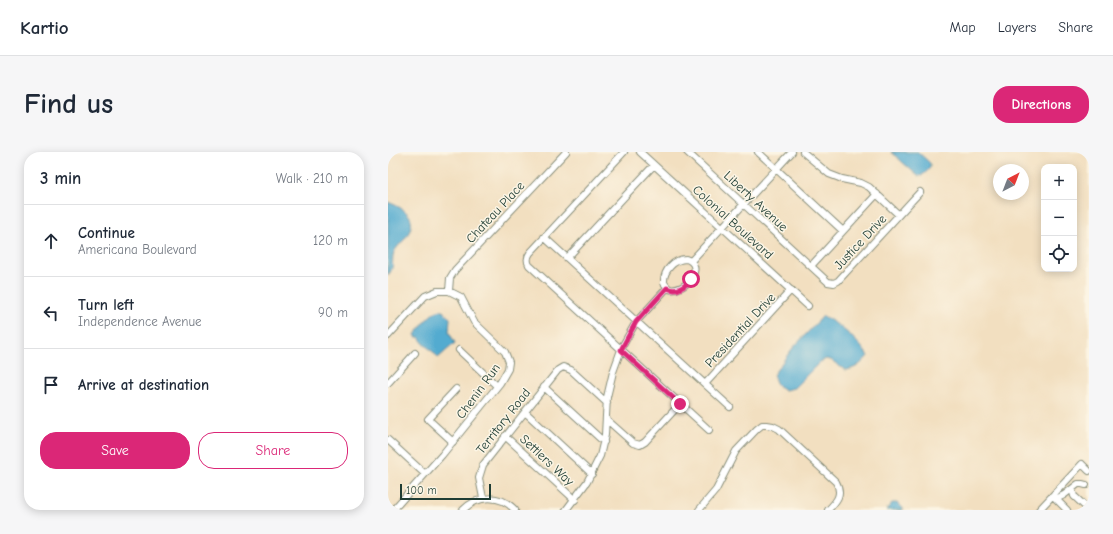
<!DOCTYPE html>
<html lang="en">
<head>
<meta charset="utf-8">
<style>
	body { margin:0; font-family:"Comic Neue",sans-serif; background:#f6f6f7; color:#1f2937 }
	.controls { position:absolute; right:12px; top:12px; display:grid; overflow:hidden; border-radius:8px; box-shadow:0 2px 10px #0003 }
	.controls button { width:36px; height:36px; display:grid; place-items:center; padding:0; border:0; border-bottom:1px solid #e0e1e3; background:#fff; color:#1f2937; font:20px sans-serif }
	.compass { position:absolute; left:605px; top:12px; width:36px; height:36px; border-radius:50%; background:#fff; box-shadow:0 2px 10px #0003; rotate:42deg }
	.scale { position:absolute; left:12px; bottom:10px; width:91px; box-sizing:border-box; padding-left:4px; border:2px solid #1f3d34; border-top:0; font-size:11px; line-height:14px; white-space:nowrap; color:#1f3d34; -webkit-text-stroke:3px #fcf5e5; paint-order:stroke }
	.stop { position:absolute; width:12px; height:12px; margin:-9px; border:3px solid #db2777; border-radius:50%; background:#fff }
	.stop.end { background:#db2777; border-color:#fff; box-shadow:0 1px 4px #0008 }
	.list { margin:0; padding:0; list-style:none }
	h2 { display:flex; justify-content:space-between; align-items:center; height:52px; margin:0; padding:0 16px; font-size:17px }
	h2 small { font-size:13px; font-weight:400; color:#747a83 }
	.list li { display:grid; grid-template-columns:26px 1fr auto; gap:12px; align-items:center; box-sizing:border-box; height:72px; padding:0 16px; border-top:1px solid #e0e1e3 }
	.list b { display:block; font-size:15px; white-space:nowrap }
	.list p { margin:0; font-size:13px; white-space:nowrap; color:#747a83 }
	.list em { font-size:13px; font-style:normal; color:#747a83 }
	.actions { display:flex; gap:8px; padding:12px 16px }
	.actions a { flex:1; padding:9px 0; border:1px solid #db2777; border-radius:16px; text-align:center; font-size:14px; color:#db2777 }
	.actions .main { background:#db2777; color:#fff }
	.icon { flex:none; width:22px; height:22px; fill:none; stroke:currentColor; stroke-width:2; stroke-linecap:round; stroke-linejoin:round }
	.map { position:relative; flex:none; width:701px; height:358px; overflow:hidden; border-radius:16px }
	header { display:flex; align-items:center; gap:24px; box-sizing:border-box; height:56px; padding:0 20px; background:#fff; border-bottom:1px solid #e0e1e3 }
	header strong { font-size:19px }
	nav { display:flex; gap:22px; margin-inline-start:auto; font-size:14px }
	.intro { display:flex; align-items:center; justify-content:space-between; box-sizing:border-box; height:96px; padding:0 24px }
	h1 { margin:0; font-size:28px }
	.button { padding:10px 18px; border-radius:16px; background:#db2777; color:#fff; font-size:14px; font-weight:700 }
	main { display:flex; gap:24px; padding:0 24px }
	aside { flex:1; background:#fff; border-radius:16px; box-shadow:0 2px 10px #0003 }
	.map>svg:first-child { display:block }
	.water { fill:#53abd0; stroke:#397482 }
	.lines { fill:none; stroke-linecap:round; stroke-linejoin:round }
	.minor-casing { stroke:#888e7a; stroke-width:8 }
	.minor { stroke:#fff; stroke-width:6 }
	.route { stroke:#db2777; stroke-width:5 }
	.labels { text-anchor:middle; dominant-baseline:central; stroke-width:3; stroke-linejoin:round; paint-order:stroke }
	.street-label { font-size:13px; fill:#1f3d34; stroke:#fcf5e5 }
</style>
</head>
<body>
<header>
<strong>Kartio</strong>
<nav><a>Map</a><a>Layers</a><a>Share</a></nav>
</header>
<div class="intro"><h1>Find us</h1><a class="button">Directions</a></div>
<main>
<aside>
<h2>3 min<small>Walk · 210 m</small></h2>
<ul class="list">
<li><svg class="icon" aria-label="ahead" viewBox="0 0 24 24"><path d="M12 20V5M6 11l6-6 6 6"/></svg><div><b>Continue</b><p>Americana Boulevard</p></div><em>120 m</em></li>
<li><svg class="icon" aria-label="left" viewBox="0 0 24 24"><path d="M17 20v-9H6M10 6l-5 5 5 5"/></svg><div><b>Turn left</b><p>Independence Avenue</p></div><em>90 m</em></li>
<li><svg class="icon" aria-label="arrive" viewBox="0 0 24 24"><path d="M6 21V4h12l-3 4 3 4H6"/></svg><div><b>Arrive at destination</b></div></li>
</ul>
<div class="actions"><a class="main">Save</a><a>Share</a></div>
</aside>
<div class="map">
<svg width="701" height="358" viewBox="0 0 701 358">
	<rect width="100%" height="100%" fill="#fcf5e5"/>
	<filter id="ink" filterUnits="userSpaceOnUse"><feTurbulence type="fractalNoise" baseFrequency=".025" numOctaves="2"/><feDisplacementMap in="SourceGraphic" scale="8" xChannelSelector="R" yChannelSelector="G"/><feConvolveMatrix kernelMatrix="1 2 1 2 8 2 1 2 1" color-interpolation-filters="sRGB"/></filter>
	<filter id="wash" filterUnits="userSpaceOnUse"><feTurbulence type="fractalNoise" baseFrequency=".012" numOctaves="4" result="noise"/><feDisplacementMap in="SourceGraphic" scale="16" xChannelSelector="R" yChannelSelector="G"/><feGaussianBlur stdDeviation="0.9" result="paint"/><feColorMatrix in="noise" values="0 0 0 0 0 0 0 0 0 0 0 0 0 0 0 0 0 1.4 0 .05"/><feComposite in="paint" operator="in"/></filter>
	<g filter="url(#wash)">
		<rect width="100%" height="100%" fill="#f2dfc0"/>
		<!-- water -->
		<path class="water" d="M503,0H530L542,11V15C540,19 535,24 530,24Z
			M0,50C20,58 32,67 16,88C13,91 8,96 6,100C3,109 7,116 0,123Z
			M53,158L56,160L62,166L61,180L67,191L50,206C45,198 36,194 31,185H28L27,182L29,181C33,173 43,160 53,158Z
			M435,164C451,172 471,189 480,204C473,212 468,217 457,218L443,208L438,207L432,210L406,236L397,238L389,233L385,223L404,197Z
			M504,351H509L515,356V358H498Z"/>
	</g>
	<g filter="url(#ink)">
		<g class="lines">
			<!-- minor casing -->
			<g class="minor-casing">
				<path id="minor" d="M236,0L142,101C139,105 139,109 141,113L321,278
					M252,0L420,154
					M299,0L440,130L446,131L450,129L532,40
					M370,0L455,79
					M415,0L441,22L454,27L473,31L481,35L511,63
					M156,85L342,255
					M179,106L266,13
					M298,107C318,113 299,141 281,137L276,131C275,119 286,107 298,107Z
					M303,109L404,0
					M423,114L489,42
					M61,139L62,126L67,118L178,0
					M0,184L37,144L49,139H61L73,145L86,170L117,200L121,210L120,217L112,231L54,303L5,358
					M71,198L109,234
					M0,231L27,201
					M317,232L403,138
					M156,235L216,290
					M137,260L204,322
					M218,267L245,291L252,293L257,290L292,252
					M117,284L187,348
					M0,288L37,322
					M65,290L40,267L68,237
					M684,337L686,344L701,358
					M666,345L679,358
					M95,346L91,326L95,313L170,218L175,215L183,218L219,251
					M668,347L676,343L690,332H694L698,333
					M75,358C90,343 112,342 127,358
					M178,358L199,330L212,304L217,283L219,245L225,220L234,195L248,170L279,136
					M311,358L328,338L348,299L369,277L374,273H379L385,274L391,277L448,330C455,342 449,349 440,358
					M651,358L694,312L701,319"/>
			</g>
			<!-- minor -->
			<use href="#minor" class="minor"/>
		</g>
	</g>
	<g class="lines" filter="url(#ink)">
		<!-- route -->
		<path class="route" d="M292,252L233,198L248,170L279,136C289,141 297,135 303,127"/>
	</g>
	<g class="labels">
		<!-- street labels -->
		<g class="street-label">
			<text transform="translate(368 49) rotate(43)">Liberty Avenue</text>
			<text transform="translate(107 60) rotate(-47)">Chateau Place</text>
			<text transform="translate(345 70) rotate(42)">Colonial Boulevard</text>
			<text transform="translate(472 90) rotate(-47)">Justice Drive</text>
			<text transform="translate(352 178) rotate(-47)">Presidential Drive</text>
			<text transform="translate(90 239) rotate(-54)">Chenin Run</text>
			<text transform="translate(115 269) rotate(-52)">Territory Road</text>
			<text transform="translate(159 308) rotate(43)">Settlers Way</text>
		</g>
	</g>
</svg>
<div class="controls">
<button>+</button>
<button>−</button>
<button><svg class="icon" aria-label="locate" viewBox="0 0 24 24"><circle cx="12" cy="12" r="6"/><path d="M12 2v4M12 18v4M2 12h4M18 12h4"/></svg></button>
</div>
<svg class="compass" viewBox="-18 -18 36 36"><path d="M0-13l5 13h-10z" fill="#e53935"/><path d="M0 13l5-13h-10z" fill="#747a83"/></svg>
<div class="scale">100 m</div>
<div class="stop" style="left:303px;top:127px"></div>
<div class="stop end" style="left:292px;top:252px"></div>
</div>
</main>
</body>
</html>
